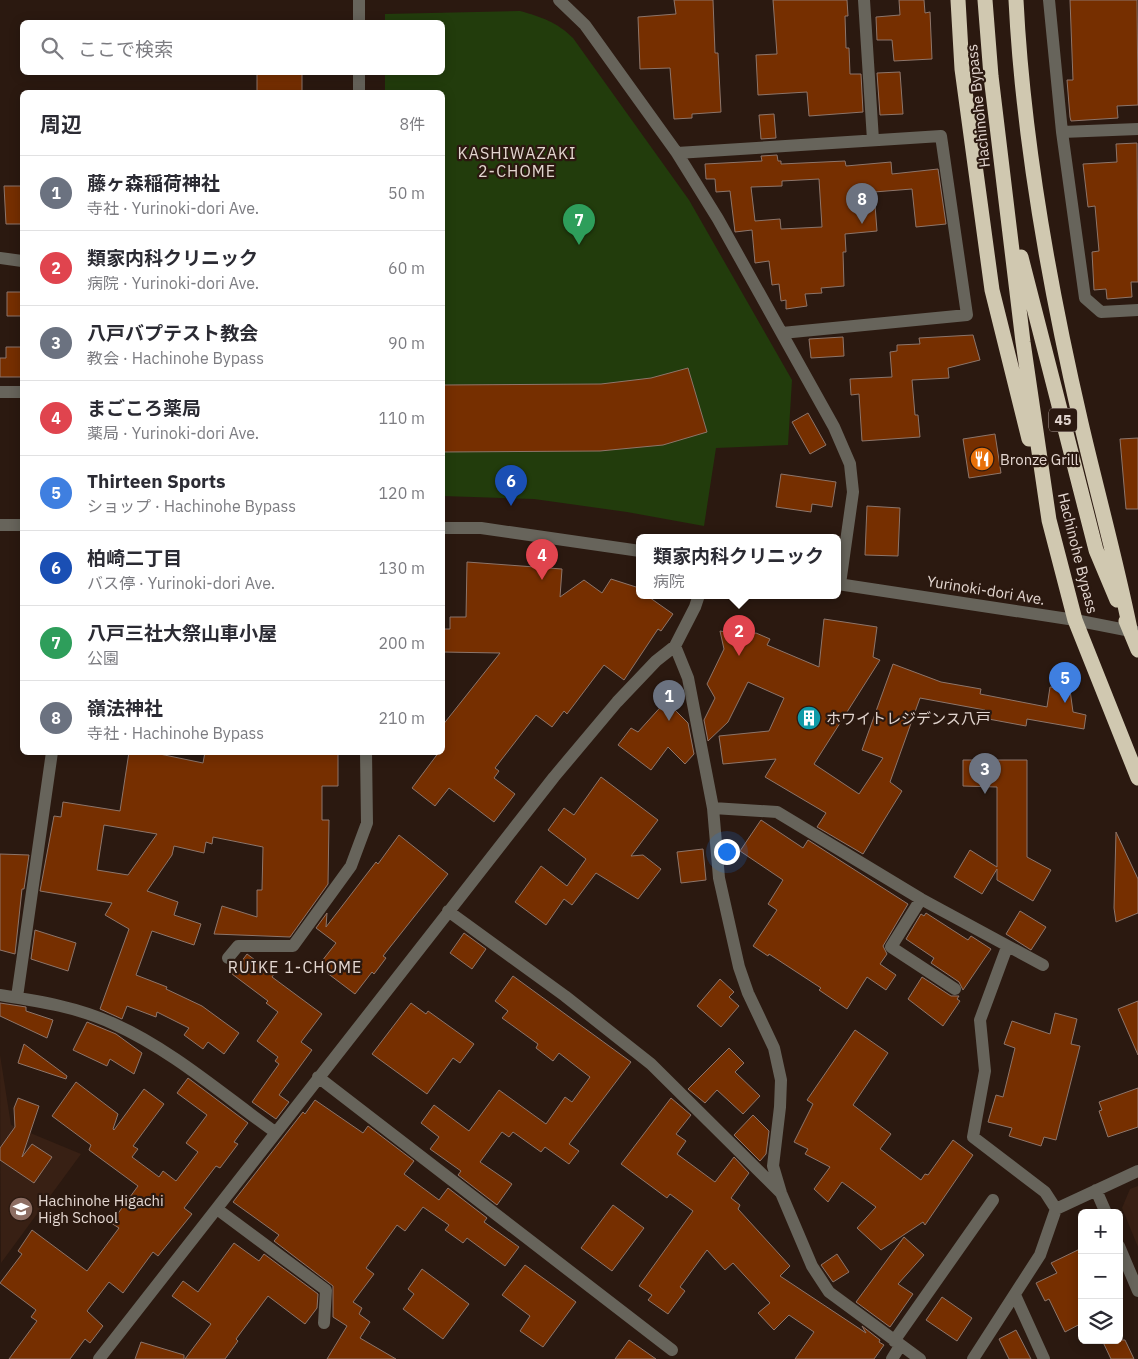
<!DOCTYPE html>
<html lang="ja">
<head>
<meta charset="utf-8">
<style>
	body { margin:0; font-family:"IBM Plex Sans","Noto Sans JP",sans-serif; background:#f7f7f7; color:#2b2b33 }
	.controls { position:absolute; right:15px; bottom:15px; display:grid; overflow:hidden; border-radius:8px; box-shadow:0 2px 12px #0003 }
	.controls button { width:45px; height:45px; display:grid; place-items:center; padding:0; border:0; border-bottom:1px solid #e1e1e2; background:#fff; color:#2b2b33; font:25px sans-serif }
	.you { position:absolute; left:726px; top:851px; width:18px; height:18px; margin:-12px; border:4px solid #fff; border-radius:50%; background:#1a73e8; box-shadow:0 0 0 8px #1a73e833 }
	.badge { display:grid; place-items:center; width:32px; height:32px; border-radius:50%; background:#7c6733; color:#fff; font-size:16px; font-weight:700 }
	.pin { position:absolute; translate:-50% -41px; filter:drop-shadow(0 1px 2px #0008) }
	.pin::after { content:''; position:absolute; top:26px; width:18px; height:15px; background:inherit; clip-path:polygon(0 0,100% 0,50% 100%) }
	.popup { position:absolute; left:636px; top:534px; width:205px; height:65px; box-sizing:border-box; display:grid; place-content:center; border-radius:8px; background:#fff; filter:drop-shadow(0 1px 4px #0005); font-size:16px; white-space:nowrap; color:#7c7c81 }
	.popup b { font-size:19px; color:#2b2b33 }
	.popup::after { content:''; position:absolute; left:50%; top:100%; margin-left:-10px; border:10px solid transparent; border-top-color:#fff }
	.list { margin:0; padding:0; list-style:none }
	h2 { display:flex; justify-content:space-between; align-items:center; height:65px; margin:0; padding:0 20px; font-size:21px }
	h2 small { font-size:16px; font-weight:400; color:#7c7c81 }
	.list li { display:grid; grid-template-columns:32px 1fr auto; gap:15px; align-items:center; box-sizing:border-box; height:75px; padding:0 20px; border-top:1px solid #e1e1e2 }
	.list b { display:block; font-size:19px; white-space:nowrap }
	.list p { margin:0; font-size:16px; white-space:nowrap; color:#7c7c81 }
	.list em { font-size:16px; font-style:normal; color:#7c7c81 }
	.icon { flex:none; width:28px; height:28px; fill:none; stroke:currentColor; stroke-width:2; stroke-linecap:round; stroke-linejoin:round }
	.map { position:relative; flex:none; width:1138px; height:1359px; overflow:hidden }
	.search { position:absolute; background:#fff; box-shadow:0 2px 12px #0003; left:20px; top:20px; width:425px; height:55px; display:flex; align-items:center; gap:12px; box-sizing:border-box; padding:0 18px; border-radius:8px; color:#7c7c81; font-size:19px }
	.panel { position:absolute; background:#fff; box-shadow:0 2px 12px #0003; left:20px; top:90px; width:425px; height:665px; border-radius:8px }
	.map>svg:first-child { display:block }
	.built { fill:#382014 }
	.green { fill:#223c0c }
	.building { fill:#762f00; stroke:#8d756a; fill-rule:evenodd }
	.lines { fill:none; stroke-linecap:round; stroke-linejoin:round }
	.minor { stroke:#67645b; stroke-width:12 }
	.highway { stroke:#d0c8b0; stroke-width:15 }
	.labels { text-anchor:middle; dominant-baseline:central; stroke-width:4.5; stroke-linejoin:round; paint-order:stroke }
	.shield { fill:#2b1910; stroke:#ac9d96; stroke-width:1 }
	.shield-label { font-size:14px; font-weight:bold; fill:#e3d6d0 }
	.street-label { font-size:15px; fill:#e3d6d0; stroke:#2b1910 }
	.poi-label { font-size:15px; fill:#e3d6d0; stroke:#2b1910; text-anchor:start }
	.neighbourhood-label { font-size:16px; letter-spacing:1px; fill:#e3d6d0; stroke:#2b1910 }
</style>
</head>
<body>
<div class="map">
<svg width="1138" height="1359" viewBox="0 0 1138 1359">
	<rect width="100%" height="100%" fill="#2b1910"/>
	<!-- built -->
	<path class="built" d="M0,1055L11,1125L81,1154L1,1263Z
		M1138,1186V1247L1122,1208L1130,1189Z"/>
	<!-- green -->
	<path class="green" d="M520,11C541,17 557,22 573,38L689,200L792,380L788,445L716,448L704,526L627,512L534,499L443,496L442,92H385V73L442,72V22H385V14Z"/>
	<!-- building -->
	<path class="building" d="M674,0H713L715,53H718L721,112L692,114V118L674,119L670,68L640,69L638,17L676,14Z
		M773,0H847L848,16H845L846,48H849L850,74H861L863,112L809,116L807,92L758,95L756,55L777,54Z
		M899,0H924L925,13L930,12L932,59L894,61L892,40H877L876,17L900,15Z
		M1070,0H1137L1138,105L1117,106L1118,118L1071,121L1070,117L1067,80H1073Z
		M257,72H302V92H257Z
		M900,72L903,114L880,115L877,73Z
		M774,114L776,138L761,139L759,115Z
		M1137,143L1138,282H1131L1132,297L1107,299L1106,289L1094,290L1092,252L1099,251L1095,206L1088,207L1083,164L1117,162L1116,144Z
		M777,155L778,161H781V164L845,161L846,166L891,162L892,174L938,169L946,224L916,227L912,189L874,192L877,231L845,234L846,252H843L844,286L821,288L822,293L805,294L807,306L786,309V300L781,301L779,284L772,285L769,261L755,263L752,230L735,232L730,191L716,192L715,179H706L705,164L762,161L761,156ZM819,179L822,227L781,229L780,219L755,221L751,187L782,186V181Z
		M4,186H22V224H6Z
		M7,292H22V316H7Z
		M973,335L980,360L948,368L949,378L912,380L915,415H918L920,437L862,441L859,394L851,395L850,379L892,377L890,352L897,351V345L920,344L919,338Z
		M843,337L844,356L811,358L809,339Z
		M6,347H22V377H0V358H6Z
		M688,368L707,432L663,445L600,451L442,452V385L601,384L651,378Z
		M808,413L826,445L810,454L792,422Z
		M995,434L1001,473L969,478L963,439Z
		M1138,438V509H1126L1120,439Z
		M781,474L836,482L832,507L812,504L811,512L776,507Z
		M867,506L900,508L898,556L865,555Z
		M467,562L562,569L560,597L584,580L602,593L611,579L636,587L640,590V595H646L673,614L661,631L658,629L624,680L604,665L567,714L564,711L552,727L536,715L495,768L499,771L494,778L515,794L494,822L449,788L435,806L412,788L439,752H442V726L500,653L442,652V629H450V617H466Z
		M824,619L877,627L873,657L880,660L814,764L859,794L883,758L862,750L893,664L941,682L981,689L980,694L1047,707L1050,687L1070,690L1073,712L1086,715L1084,729L1027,719L1026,726L983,718L985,710L920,698L890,782L902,791L863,854L817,827L826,813L765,777L776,759L723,764L719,736L769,731L784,698L748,682L728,722L708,741L704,720L715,698L707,684L724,649L720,631L744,635L756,633L770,639L767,645L819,667Z
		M666,701L688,723L694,754L685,764L668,747L651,770L618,745L631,728L638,732Z
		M129,752H150L203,763L205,752H338V786H322V820H329L328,884L290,937L214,934L222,906L257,917V890H262L263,847L213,837L212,844L206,842L204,853L174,846L172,855L147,891L178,902L174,915L201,924L194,945L152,931L136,975L167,987L166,989L202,1006L239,1033L224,1054L208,1042L203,1049L184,1035L189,1028L157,1012L156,1017L127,1006L122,1019L100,1009L129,929L105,915L112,903L40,891L54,816L61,817L63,802L120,811ZM104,825L157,834L128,875L97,870Z
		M963,760H1027V857L1051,870L1033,901L997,880V869L982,894L954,877L970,850L997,867V787L963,786Z
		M601,777L658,820L631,856L643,855L661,869L638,899L596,873L572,905L564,899L546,925L515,902L541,866L567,886L586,859L548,830L564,808L574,815Z
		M761,820L803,848L808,840L908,904L883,946L887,954L880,964L896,975L886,990L867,977L847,1009L819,990L821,988L769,954L768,956L753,946L777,910L768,904L783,880L740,851Z
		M1116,832L1138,879V913L1116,922L1114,908Z
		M399,835L448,874L383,956L386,958L374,974L372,972L355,994L318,966L336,943L316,928L327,913L326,927L376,862L378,864Z
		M703,849L706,880L681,883L677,852Z
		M0,854L29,855L24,889H22L15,954L0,950Z
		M1020,911L1046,927L1031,950L1006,934Z
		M926,913L968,940L971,936L991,949L963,990L959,982L931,963L934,958L906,939L921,914L924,916Z
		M35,930L76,943L68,971L31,959Z
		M464,933L486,949L472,969L450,953Z
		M247,954L274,974L272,977L322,1014L301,1042L312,1050L279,1095L289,1102L276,1119L252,1102L279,1064L275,1061L278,1057L257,1041L278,1012L266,1003L268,1001L232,974Z
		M513,976L631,1062L569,1144L579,1151L569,1164L545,1147L541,1152L513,1132L509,1137L502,1132L480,1162L512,1184L497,1205L458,1175L461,1171L430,1149L439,1137L421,1123L434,1105L469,1131L499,1090L546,1124L565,1097L572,1102L590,1077L559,1053L553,1061L536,1048L538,1044L502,1018L508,1011L495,1001Z
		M922,977L951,996H959L957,999L960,1001L943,1026L908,999Z
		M720,979L734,992L729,997L739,1006L721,1027L697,1006Z
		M1138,1001V1055L1118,1009Z
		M0,1003L26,1007V1011L53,1020L47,1038L0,1016Z
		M411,1003L426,1014L428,1011L474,1044L460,1063L453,1058L427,1094L372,1054Z
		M1055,1013L1077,1019L1071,1044L1080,1046L1056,1140L1044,1137L1041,1146L1009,1136L1012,1128L988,1122L996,1095L1003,1097L1015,1048L1004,1044L1012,1021L1050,1034Z
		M87,1022L116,1034L142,1053L134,1074L110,1059L107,1066L73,1050Z
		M855,1030L888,1053L853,1105L891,1134L880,1149L921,1180L925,1174L928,1175L953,1140L973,1155L925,1225L923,1222L881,1250L857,1228L876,1207L842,1182L828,1202L814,1189L830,1167L805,1154L808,1149L794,1142L813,1104L807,1100Z
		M24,1044L67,1076L66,1079L18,1063Z
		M729,1048L744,1063L735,1072L760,1096L743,1114L717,1090L705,1103L688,1089Z
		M188,1078L248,1123L234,1142L238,1144L220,1168L216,1166L184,1208L192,1214L158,1256L153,1252L123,1293L109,1282L87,1311L103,1326L90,1343L85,1339L70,1359H9L37,1321L31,1317L36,1310L0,1283L22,1254L18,1251L32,1230L87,1271L119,1228L111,1223L138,1186L89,1150L91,1145L52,1116L76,1082L118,1114L113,1129L114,1130L144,1089L164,1104L133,1146L138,1149L132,1157L159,1177L163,1171L176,1181L198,1152L186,1143L207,1115L177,1093Z
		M1138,1088V1127L1108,1137L1099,1111L1102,1110L1099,1102Z
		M18,1098L39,1106L22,1157L32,1144L52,1157L34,1183L0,1160V1148L15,1127L14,1108Z
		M671,1098L691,1115L676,1134L686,1141L677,1154L715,1182L734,1157L749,1173L731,1198L740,1205L738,1209L790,1266L780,1276L866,1333L862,1326L880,1340L879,1342L884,1345L874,1359H795L814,1332L789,1315L774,1330L758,1313L770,1303L733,1263L725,1270L707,1250L680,1287L685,1291L668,1314L648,1300L652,1295L639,1286L693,1211L670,1194L667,1198L621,1164Z
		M315,1100L363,1133L368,1126L414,1161L404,1174L439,1200L448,1188L487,1218L484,1222L519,1247L505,1266L467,1238L463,1243L445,1230L449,1225L423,1207L405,1231L397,1225L366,1268L374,1274L353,1302L362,1308L359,1314L370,1322L360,1338L396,1359H327L347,1326L333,1317V1286L274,1241L279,1235L233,1202L303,1112L305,1114Z
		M753,1115L769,1131L766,1154L760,1161L734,1135Z
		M613,1205L644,1228L612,1271L581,1248Z
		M904,1237L924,1255L898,1284L913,1294L890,1327L856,1302Z
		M234,1243L259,1261L264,1254L318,1294L317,1308L305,1324L268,1296L236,1339L238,1341L225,1359H185L211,1324L172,1296L183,1281L198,1292Z
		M1082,1248V1323L1065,1332L1049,1299L1045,1301L1036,1283L1057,1273L1051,1263Z
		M837,1254L849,1272L833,1282L821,1265Z
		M525,1265L576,1302L543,1347L520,1331L530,1316L502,1295Z
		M422,1269L469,1304L443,1339L403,1309L414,1294L408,1289Z
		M942,1297L972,1318L957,1341L926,1320Z
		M1016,1330L1031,1359H1009L999,1339Z
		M629,1340L656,1359H615Z
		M1102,1340H1125L1134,1359H1111Z
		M141,1342L184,1355V1359H135Z"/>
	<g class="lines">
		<!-- minor -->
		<path class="minor" d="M559,0L585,25L677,153L718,219L834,427L850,464L853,492L840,584
			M864,0L873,140
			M1049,0L1062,132L1085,298L1101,312L1138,310
			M359,22V0
			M359,92V72
			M1062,132L1138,129
			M677,153L941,136L967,315L782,333
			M0,258L22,261
			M0,392H22
			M0,525H22
			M442,528H481L640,551
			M838,584L1075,620L1136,632
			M675,646L688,678L713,808L719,878L739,967L748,993L774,1048L781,1080L780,1107L773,1166L781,1193L812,1266L829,1292L920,1359
			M713,808L777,812L921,899L1043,965
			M921,899L891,947L955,989
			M448,911L565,996L651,1064L781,1193
			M1007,947L980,1020L985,1071L973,1137L1045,1192L1056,1209
			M228,958L238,946H293L351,866L367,823L366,752
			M0,995C38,1001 78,1007 114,1024C172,1050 223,1095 275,1132
			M17,997L52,752
			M318,1077L672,1350
			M1096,1190L1106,1213
			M217,1209L326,1290L324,1323
			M1119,1246L1138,1291
			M1015,1295L1044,1359
			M894,1341L993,1200
			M99,1359L554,777L617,702L656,661L675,646L695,607L699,595
			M892,1359L900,1346
			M973,1359L1040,1255L1056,1209L1138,1171"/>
		<!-- highway -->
		<path class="highway" d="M958,0L962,69L992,290L1029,439
			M985,0L991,76L1023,342L1049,520L1075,620L1138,778
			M1016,0C1023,142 1049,285 1081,423C1097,492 1116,560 1130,629
			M1021,257L1096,550L1117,600
			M1126,621L1138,650"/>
	</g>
	<!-- icons -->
	<defs>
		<g id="restaurant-disc" transform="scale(1.25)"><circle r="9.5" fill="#e8710a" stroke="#2b1910"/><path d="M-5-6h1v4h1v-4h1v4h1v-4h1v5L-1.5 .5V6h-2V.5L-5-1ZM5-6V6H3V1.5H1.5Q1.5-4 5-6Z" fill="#fff"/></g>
		<g id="building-disc" transform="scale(1.25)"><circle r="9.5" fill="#0f9aa8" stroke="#2b1910"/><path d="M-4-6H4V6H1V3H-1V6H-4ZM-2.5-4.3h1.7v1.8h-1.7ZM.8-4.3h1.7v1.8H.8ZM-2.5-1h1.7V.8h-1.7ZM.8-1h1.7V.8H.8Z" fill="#fff"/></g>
		<g id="school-disc" transform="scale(1.25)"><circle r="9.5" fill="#8d6e63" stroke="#2b1910"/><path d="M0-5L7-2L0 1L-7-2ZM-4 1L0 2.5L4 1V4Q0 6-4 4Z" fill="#fff"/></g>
	</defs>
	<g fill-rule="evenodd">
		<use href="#restaurant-disc" x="982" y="459"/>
		<use href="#building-disc" x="809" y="718"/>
		<use href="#school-disc" x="21" y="1209"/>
	</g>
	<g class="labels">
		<!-- shield labels -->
		<rect class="shield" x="1049" y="408.5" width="28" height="23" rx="4"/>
		<g class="shield-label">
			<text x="1063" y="420">45</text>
		</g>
		<!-- street labels -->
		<g class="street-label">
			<text transform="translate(978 106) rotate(-96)">Hachinohe Bypass</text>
			<text transform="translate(1078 553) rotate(76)">Hachinohe Bypass</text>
			<text transform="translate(986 590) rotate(9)">Yurinoki-dori Ave.</text>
		</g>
		<!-- poi labels -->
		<g class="poi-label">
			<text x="1000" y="459">Bronze Grill</text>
			<text x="826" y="718">ホワイトレジデンス八戸</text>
			<text x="38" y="1200">Hachinohe Higachi<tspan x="38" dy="17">High School</tspan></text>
		</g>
		<!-- neighbourhood labels -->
		<g class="neighbourhood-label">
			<text x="517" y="153">KASHIWAZAKI<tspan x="517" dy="18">2-CHOME</tspan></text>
			<text x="295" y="967">RUIKE 1-CHOME</text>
		</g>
	</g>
</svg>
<div class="controls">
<button>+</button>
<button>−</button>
<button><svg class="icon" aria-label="layers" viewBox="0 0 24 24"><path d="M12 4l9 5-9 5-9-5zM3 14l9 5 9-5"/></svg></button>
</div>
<div class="you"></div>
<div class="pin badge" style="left:669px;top:721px;background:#6b7280">1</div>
<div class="pin badge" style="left:739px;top:656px;background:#e0444e">2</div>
<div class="popup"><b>類家内科クリニック</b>病院</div>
<div class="pin badge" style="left:985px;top:794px;background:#6b7280">3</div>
<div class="pin badge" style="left:542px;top:580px;background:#e0444e">4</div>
<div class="pin badge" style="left:1065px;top:703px;background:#3f7fe0">5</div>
<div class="pin badge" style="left:511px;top:506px;background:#1a4fb4">6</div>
<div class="pin badge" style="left:579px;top:245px;background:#2e9e5b">7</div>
<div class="pin badge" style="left:862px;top:224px;background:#6b7280">8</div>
<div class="search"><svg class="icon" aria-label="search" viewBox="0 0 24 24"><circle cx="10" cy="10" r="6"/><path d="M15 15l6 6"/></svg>ここで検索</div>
<section class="panel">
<h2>周辺<small>8件</small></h2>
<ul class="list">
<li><span class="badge" style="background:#6b7280">1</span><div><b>藤ヶ森稲荷神社</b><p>寺社 · Yurinoki-dori Ave.</p></div><em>50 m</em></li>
<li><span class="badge" style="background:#e0444e">2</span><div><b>類家内科クリニック</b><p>病院 · Yurinoki-dori Ave.</p></div><em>60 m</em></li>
<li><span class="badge" style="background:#6b7280">3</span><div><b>八戸バプテスト教会</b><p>教会 · Hachinohe Bypass</p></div><em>90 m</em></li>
<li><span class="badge" style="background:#e0444e">4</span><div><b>まごころ薬局</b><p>薬局 · Yurinoki-dori Ave.</p></div><em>110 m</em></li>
<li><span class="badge" style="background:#3f7fe0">5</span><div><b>Thirteen Sports</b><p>ショップ · Hachinohe Bypass</p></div><em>120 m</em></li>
<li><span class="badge" style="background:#1a4fb4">6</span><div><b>柏崎二丁目</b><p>バス停 · Yurinoki-dori Ave.</p></div><em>130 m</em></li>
<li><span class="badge" style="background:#2e9e5b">7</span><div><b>八戸三社大祭山車小屋</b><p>公園</p></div><em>200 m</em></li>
<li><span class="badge" style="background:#6b7280">8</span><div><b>嶺法神社</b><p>寺社 · Hachinohe Bypass</p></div><em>210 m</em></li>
</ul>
</section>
</div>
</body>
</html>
